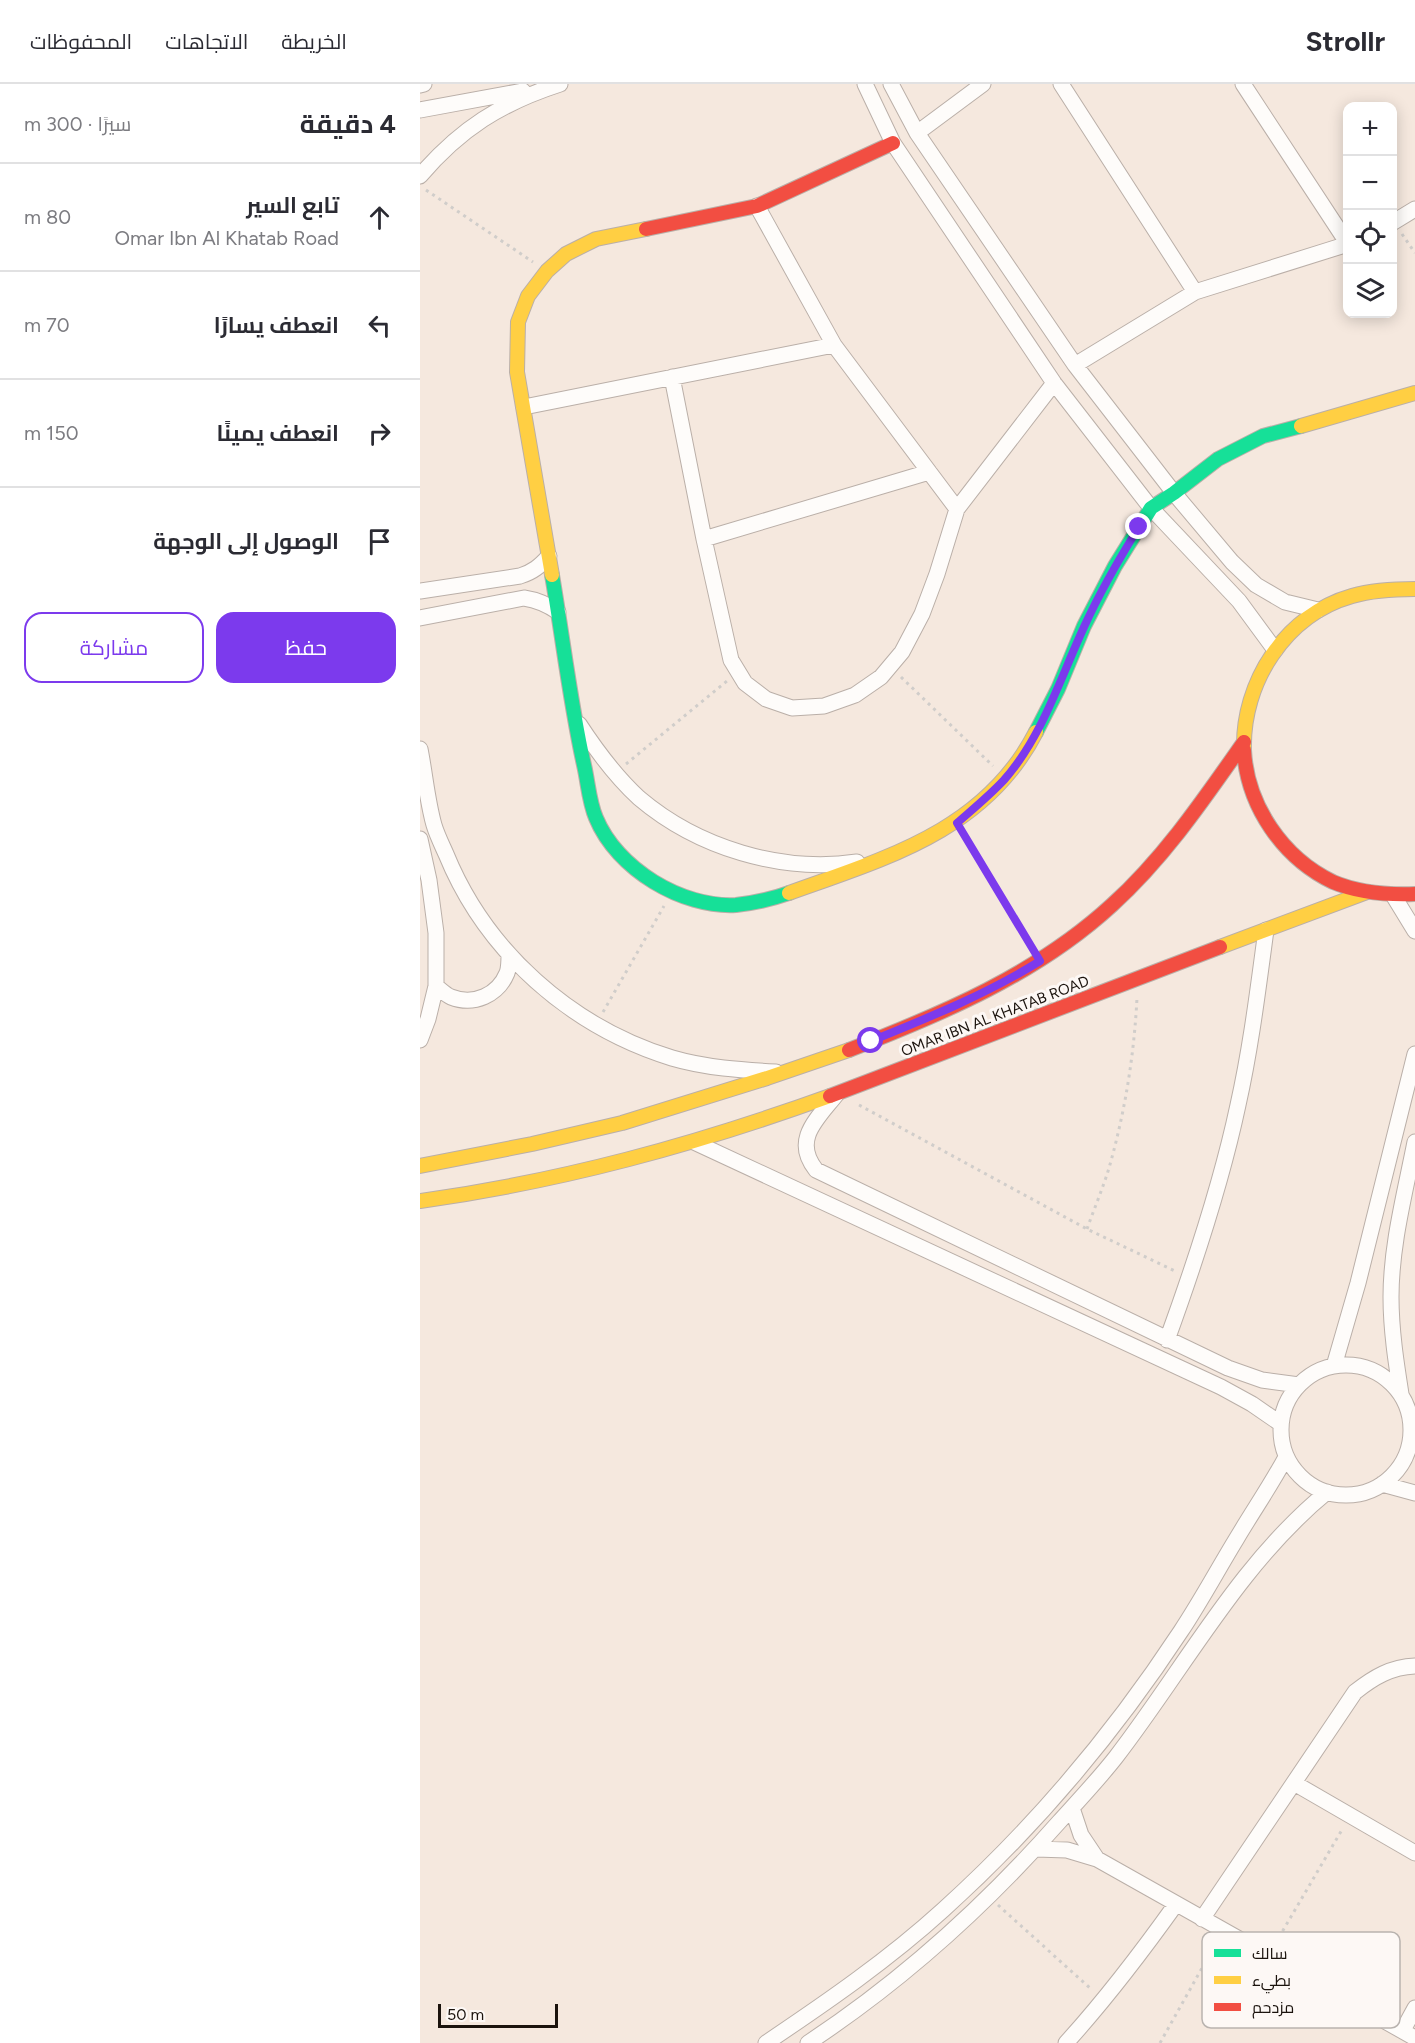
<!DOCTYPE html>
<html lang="ar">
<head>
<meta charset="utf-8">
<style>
	body { margin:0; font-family:Figtree,Cairo,sans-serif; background:#f7f7f7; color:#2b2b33; direction:rtl }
	.controls { position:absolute; right:18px; top:18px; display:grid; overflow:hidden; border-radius:12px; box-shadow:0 3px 15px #0003 }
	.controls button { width:54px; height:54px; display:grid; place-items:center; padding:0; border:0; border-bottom:2px solid #e1e1e2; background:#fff; color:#2b2b33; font:30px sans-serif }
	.scale { position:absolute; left:18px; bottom:15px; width:120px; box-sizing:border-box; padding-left:6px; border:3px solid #1b130d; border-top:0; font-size:16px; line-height:21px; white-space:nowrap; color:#1b130d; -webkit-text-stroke:4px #fdf8f5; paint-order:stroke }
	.stop { position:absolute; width:18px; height:18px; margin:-14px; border:4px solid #7c3aed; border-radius:50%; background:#fff }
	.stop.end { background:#7c3aed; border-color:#fff; box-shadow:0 2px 6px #0008 }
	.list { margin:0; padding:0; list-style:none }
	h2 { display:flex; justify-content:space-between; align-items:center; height:78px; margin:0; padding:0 24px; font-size:26px }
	h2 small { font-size:20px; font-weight:400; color:#7c7c81 }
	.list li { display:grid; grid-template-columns:39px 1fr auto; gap:18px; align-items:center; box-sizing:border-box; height:108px; padding:0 24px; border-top:2px solid #e1e1e2 }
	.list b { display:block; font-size:22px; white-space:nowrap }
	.list p { margin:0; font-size:20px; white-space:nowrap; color:#7c7c81 }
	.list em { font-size:20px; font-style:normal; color:#7c7c81 }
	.actions { display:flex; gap:12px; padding:18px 24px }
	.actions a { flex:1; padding:14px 0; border:2px solid #7c3aed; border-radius:18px; text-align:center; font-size:21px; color:#7c3aed }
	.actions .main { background:#7c3aed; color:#fff }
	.icon { flex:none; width:33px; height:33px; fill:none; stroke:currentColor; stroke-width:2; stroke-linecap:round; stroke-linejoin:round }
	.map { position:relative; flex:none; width:995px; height:1959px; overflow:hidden; direction:ltr }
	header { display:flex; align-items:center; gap:36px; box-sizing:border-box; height:84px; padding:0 30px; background:#fff; border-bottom:2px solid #e1e1e2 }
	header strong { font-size:28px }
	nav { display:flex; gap:33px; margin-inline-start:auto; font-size:21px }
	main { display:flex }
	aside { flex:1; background:#fff }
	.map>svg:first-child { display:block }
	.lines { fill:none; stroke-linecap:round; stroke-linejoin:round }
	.street-casing { stroke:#baafa8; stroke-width:17 }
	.fast-casing { stroke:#baafa8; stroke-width:16 }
	.slow-casing { stroke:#baafa8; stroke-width:16 }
	.jam-casing { stroke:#baafa8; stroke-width:16 }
	.path { stroke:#d0cdca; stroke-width:3; stroke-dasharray:3 4.5; stroke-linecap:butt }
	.street { stroke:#fefcfa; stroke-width:15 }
	.fast { stroke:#16e098; stroke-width:14 }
	.slow { stroke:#ffcf43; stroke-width:14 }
	.jam { stroke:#f24e42; stroke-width:14 }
	.route { stroke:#7c3aed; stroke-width:8 }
	.labels { text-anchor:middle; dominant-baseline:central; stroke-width:6; stroke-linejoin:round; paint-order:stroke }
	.street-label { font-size:15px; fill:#1b130d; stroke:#fdf8f5 }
	.key { fill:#fdf8f5; stroke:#b9b3af; stroke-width:1.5 }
	.key-label { font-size:16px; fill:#1b130d }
</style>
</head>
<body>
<header>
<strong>Strollr</strong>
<nav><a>الخريطة</a><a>الاتجاهات</a><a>المحفوظات</a></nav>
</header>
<main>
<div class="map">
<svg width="995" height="1959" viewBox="0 0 995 1959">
	<rect width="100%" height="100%" fill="#f5e8de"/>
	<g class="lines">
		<!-- street casing -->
		<g class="street-casing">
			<path id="street" d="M445,0L473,59L634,299L731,424L819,517L855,566
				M471,0L497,49L655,281L754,409L812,478L836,501L865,518L898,526
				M641,0L775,208
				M823,0L928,160
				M0,1L4,0
				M0,26L103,7
				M497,49L563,0
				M0,92C40,45 81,19 140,0
				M337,122L414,261L537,425
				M972,139L995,125
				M655,281L775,208L928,160
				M252,293L284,455L311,576L325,599L346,615L372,624L404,622L435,611L461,593L482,568L502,530L517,490L537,425L634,299
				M104,323L414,261
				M284,455L509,388
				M0,507L100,492C113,488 120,482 129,472
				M0,534L104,514C117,516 127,520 138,528
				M159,640C176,666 195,692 219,714C278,764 361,789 437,778
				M0,665C5,690 7,716 14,741C17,751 22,761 26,770C66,868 151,943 252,974C286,984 321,986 356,988
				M0,755L9,796L16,849V902L8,935L0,956
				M973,811L995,847
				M16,902C21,906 26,911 31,913C54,922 78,911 87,889C89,884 89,876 89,870
				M416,1011C397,1035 372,1056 396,1086L808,1284L842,1296L879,1301
				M274,1058L801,1303L832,1320L861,1340
				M747,1256C775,1179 801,1101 818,1021C831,963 838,905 846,846
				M861 1346a65 65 0 1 1 130 0a65 65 0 1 1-130 0Z
				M914,1282L938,1199L995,970
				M981,1310C976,1278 971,1246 971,1213C971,1161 985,1109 995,1058
				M962,1400L995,1409
				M874,1699L995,1769
				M652,1724L661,1751L677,1775
				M616,1765L647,1766L677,1775L995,1954
				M782,1835L935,1608C954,1593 971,1583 995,1582
				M983,1946L995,1924
				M346,1959C407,1918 468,1876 523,1826C614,1744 694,1649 761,1547C781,1517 798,1485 817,1454C833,1427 851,1401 866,1373
				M388,1959C482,1897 565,1822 639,1738C658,1717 678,1696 696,1673C764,1585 819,1480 907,1408
				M646,1959C686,1915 721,1869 756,1820"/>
		</g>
		<!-- fast casing -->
		<g class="fast-casing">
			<path id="fast" d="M132,491C143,555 150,618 164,681C168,698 169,718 176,734C197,785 262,824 316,821C335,819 352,815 369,809
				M616,648L638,605L664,542L695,482L731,424L754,409L798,375L843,352L881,342"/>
		</g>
		<!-- slow casing -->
		<g class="slow-casing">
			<path id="slow" d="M881,342L995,309
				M132,491L97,288L98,238L108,212L127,187L146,170L176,155L226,145
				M824,666C822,599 865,531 932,512C953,506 973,505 995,505
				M369,809C466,774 565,747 616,648
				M800,863L947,808
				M0,1082L112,1060L202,1039L347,994L429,966
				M0,1117C143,1097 274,1061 410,1012"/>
		</g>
		<!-- jam casing -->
		<g class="jam-casing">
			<path id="jam" d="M226,145L337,122L473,59
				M824,666C827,722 863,774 913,798C939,809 968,811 995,810
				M429,966C522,930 617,890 692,821C744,774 784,715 824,658
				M410,1012L800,863"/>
		</g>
		<!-- path -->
		<path class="path" d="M6,106L113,178
			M982,150L995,169
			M481,593L573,682
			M206,680L307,597
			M545,753L611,862
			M183,928L244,822
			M439,1021L667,1145L757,1188
			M667,1145C674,1125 683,1104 689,1084C705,1028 714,972 717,914
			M578,1821L671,1905
			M855,1860L923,1744
			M740,1959L796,1859"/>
		<!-- street -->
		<use href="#street" class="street"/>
		<!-- fast -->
		<use href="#fast" class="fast"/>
		<!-- slow -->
		<use href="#slow" class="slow"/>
		<!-- jam -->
		<use href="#jam" class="jam"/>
	</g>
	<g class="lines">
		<!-- route -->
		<path class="route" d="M451,957C508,934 567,910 620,877L537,739C553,725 569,712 584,696C622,653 640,595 664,543C680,508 699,475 719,443"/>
	</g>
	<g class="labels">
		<!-- street labels -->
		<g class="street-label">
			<text transform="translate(575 932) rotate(-21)">OMAR IBN AL KHATAB ROAD</text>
		</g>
	</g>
	<!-- legend -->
	<rect x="782" y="1848" width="198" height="96" rx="9" class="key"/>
	<rect x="794" y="1865" width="27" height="8" fill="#16e098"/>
	<rect x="794" y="1892" width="27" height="8" fill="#ffcf43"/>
	<rect x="794" y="1919" width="27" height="8" fill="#f24e42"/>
	<g class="key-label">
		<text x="832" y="1875">سالك</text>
		<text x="832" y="1902">بطيء</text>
		<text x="832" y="1929">مزدحم</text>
	</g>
</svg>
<div class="controls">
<button>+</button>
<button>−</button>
<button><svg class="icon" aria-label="locate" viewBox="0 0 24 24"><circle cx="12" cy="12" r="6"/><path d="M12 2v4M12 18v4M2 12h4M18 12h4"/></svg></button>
<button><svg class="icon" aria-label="layers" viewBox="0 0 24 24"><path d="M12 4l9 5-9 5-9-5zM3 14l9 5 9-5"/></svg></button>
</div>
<div class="scale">50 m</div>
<div class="stop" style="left:451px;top:957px"></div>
<div class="stop end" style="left:719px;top:443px"></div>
</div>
<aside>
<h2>4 دقيقة<small>سيرًا · 300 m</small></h2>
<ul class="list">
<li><svg class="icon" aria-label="ahead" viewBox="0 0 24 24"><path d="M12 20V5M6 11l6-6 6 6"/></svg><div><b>تابع السير</b><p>Omar Ibn Al Khatab Road</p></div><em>80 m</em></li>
<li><svg class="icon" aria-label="left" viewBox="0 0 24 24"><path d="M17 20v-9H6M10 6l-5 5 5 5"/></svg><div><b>انعطف يسارًا</b></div><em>70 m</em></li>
<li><svg class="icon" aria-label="right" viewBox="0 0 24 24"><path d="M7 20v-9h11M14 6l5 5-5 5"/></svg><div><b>انعطف يمينًا</b></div><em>150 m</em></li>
<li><svg class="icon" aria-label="arrive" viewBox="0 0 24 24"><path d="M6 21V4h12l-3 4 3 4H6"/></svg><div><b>الوصول إلى الوجهة</b></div></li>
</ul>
<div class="actions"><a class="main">حفظ</a><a>مشاركة</a></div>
</aside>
</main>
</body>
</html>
